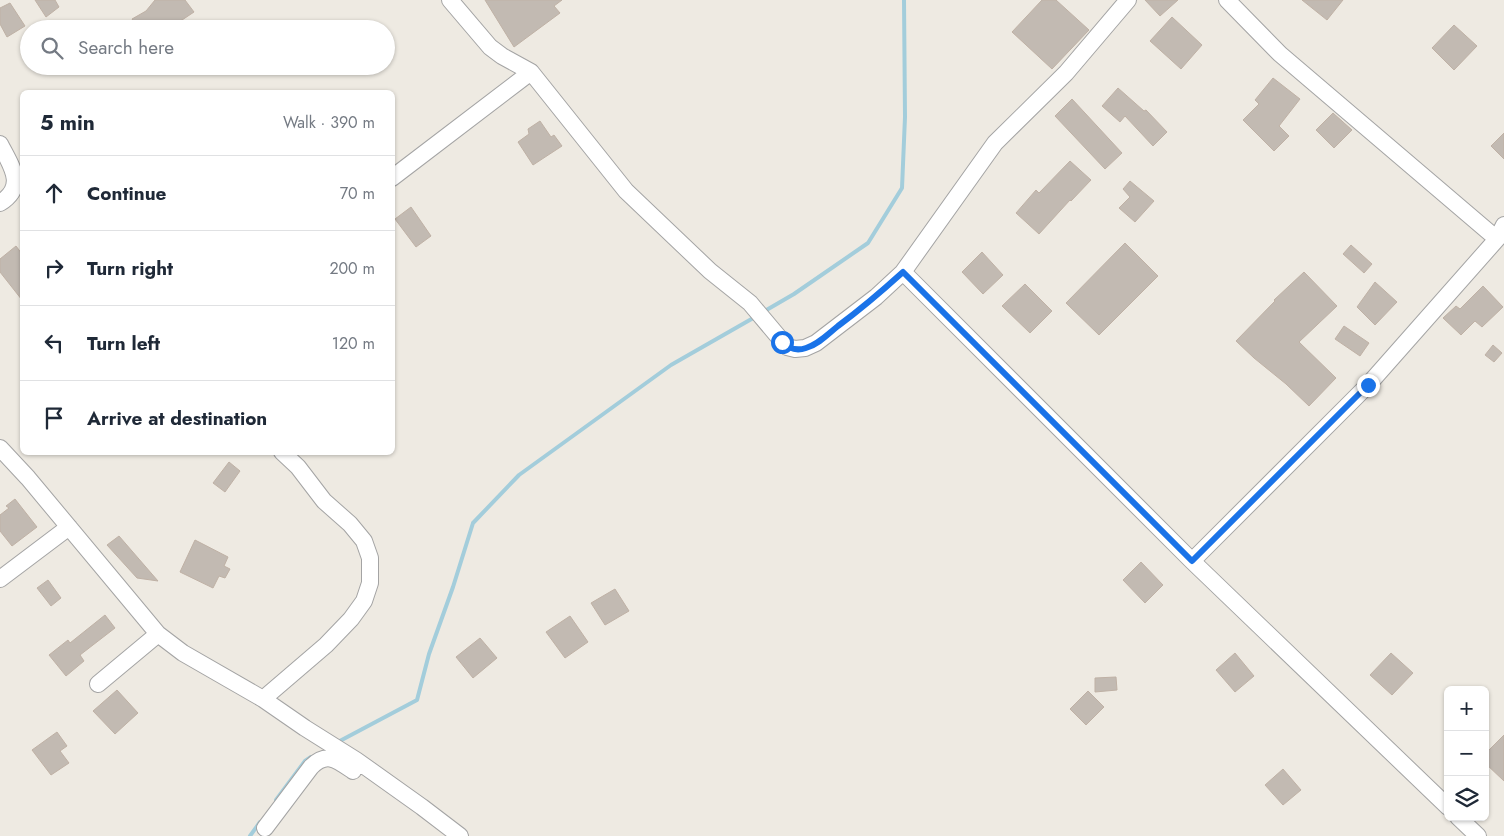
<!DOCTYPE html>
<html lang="en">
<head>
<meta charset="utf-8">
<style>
	body { margin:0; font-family:Jost,sans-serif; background:#f6f6f7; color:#1f2937 }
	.controls { position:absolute; right:15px; bottom:15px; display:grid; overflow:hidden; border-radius:8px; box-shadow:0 1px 4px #0004 }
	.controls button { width:45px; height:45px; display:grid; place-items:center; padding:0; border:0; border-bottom:1px solid #e0e1e3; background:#fff; color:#1f2937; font:25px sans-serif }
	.stop { position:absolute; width:15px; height:15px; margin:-11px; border:4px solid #1a73e8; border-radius:50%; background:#fff }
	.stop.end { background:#1a73e8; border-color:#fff; box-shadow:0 1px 5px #0008 }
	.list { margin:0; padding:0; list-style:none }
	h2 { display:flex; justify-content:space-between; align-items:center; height:65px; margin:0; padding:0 20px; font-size:21px }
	h2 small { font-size:16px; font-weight:400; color:#747a83 }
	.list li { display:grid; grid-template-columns:32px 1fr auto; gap:15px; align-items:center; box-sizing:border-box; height:75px; padding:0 20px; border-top:1px solid #e0e1e3 }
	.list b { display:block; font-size:19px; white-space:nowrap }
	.list em { font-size:16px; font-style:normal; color:#747a83 }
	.icon { flex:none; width:28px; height:28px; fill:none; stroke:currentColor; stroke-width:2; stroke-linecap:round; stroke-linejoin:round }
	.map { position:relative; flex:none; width:1504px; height:836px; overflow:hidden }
	.search { position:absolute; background:#fff; box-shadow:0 1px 4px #0004; left:20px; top:20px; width:375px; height:55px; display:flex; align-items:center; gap:12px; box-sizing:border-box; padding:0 18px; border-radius:28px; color:#747a83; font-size:19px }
	.panel { position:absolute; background:#fff; box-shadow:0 1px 4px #0004; left:20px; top:90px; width:375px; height:365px; border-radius:8px }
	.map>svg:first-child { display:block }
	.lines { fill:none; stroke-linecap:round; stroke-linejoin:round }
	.stream { stroke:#a3cddb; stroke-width:4 }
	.building { fill:#c2bab2; stroke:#bfb1a5 }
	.minor-casing { stroke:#a4a4a4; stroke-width:18 }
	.minor { stroke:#fff; stroke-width:16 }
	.route { stroke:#1a73e8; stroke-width:6 }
</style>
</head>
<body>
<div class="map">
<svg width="1504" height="836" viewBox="0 0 1504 836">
	<rect width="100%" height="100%" fill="#eeeae2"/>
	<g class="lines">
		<!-- stream -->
		<path class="stream" d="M763,312L794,294L868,243L902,188L905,117L904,0
			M336,743L417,700L429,654L453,587L473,523L519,475L671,365L755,317
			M276,800L305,761L311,757
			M250,836L260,822"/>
	</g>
	<!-- building -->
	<path class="building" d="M35,0H55L59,7L46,17Z
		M155,0H185L194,12L176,24L165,29H139L132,19L146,11Z
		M485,0H562L554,6L560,13L514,47Z
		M1042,0H1056L1089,30L1052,69L1012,32Z
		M1145,0H1178L1160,16Z
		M1302,0H1343L1327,20Z
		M10,3L25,26L7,37L0,24V8Z
		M1172,17L1202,45L1181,69L1150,41Z
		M1454,25L1477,46L1454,70L1432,48Z
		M1273,78L1300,99L1279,126L1289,136L1274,151L1243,120L1259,104L1255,100Z
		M1118,88L1144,111L1146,110L1167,132L1153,146L1125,116L1120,122L1102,106Z
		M1072,99L1122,153L1105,169L1055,116Z
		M1333,113L1352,130L1334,148L1316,130Z
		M540,121L551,137L554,135L562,146L533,165L518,142L529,134L528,129Z
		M1504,133V159L1491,146Z
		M1070,161L1091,180L1071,201L1070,200L1039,234L1016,213L1036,190L1039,193Z
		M1130,181L1154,201L1135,222L1119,208L1130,197L1123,189Z
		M411,207L431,236L416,247L395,219Z
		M1125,243L1158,276L1099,335L1066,303Z
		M1351,245L1372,264L1364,273L1343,254Z
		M16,246L22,254V300L0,272V259Z
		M982,252L1003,275L983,294L962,272Z
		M1304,272L1337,306L1299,342L1336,378L1309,406L1286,384L1254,358L1236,341L1275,301L1274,300Z
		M1375,282L1397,302L1375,325L1357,307Z
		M1025,284L1052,311L1030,333L1002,306Z
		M1483,286L1503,307L1482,327L1475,321L1461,335L1443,318L1456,306L1460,309Z
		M1344,326L1369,343L1360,356L1335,339Z
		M1493,345L1502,353L1494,362L1485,355Z
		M229,462L240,471L225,492L213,483Z
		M15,499L37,527L12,546L0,531V515L9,508L6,506Z
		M119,536L158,581L137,578L107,545Z
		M195,540L228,557L224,566L230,569L225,578L219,576L213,588L180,572Z
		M1141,562L1163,585L1145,603L1123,580Z
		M48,580L61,598L51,606L37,588Z
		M615,589L629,611L605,625L591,603Z
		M105,615L115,628L80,655L84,661L66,676L49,655L68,640L70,643Z
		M570,616L588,642L565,658L546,632Z
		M480,638L497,658L473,678L456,657Z
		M1235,653L1254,676L1235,692L1216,670Z
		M1391,653L1413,673L1392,695L1370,675Z
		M1116,677L1117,690L1095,692V678Z
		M117,690L138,713L115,734L93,711Z
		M1088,691L1104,707L1086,725L1070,709Z
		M57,732L67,746L60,751L69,763L51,775L32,750Z
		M1504,735V781L1485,763V754Z
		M1283,769L1301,790L1283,805L1265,785Z"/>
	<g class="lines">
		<!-- minor casing -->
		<g class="minor-casing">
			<path id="minor" d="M450,0L490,47L502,56L531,72L626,191L710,271L750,303L787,347L795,349L805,348L816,343L876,297L903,272L995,143L1066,73L1128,0
				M1227,0L1280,54L1497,239
				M0,144C11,166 27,186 0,203
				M392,178L531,72
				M903,272L1192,561L1448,807
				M0,448L28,478L158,634L183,653L263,699L305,728L356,760L422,807L460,836
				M1192,561L1368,385L1497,239L1504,225
				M0,579L69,527
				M98,684L158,634
				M263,699L326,645L351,619L364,601L370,583V558L364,541L350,524L324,501L298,467L282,452
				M1458,817L1478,836
				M265,828L311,767C327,751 337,760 353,771"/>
		</g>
		<!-- minor -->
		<use href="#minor" class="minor"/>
	</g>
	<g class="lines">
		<!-- route -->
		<path class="route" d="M782,342C789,349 797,351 806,348C819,344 828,334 838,326C861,309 882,291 903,272L1192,561L1368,385"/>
	</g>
</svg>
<div class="controls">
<button>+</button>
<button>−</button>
<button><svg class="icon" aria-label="layers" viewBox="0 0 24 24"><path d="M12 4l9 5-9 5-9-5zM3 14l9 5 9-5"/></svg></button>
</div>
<div class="stop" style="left:782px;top:342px"></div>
<div class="stop end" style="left:1368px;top:385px"></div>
<div class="search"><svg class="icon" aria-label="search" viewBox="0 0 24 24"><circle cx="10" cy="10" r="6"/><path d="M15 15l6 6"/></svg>Search here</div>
<section class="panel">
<h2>5 min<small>Walk · 390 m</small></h2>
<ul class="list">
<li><svg class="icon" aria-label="ahead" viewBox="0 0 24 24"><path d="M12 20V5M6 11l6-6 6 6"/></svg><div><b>Continue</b></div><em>70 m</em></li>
<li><svg class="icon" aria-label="right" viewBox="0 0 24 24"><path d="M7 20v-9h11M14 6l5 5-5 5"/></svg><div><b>Turn right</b></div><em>200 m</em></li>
<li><svg class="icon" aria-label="left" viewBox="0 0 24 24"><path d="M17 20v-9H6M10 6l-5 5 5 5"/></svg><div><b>Turn left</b></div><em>120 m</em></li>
<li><svg class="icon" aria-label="arrive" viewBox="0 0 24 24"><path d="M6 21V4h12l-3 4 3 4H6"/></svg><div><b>Arrive at destination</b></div></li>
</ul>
</section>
</div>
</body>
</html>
